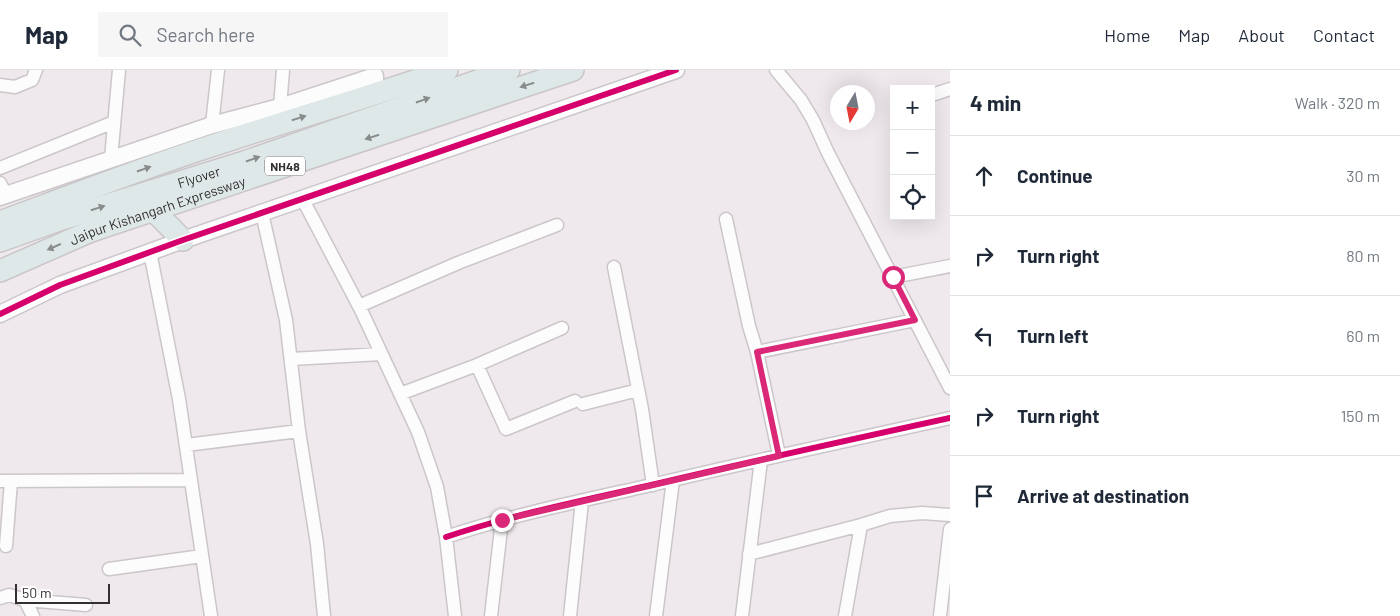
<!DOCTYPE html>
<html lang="en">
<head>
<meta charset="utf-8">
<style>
	body { margin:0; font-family:Barlow,sans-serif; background:#f6f6f7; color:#1f2937 }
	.controls { position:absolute; right:15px; top:15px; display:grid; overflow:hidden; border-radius:0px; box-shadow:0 5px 20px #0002 }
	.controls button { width:45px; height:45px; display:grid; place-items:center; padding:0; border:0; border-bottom:1px solid #e0e1e3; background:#fff; color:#1f2937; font:25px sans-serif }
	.compass { position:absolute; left:830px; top:15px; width:45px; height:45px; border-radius:50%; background:#fff; box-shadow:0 5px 20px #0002; rotate:190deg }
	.scale { position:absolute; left:15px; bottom:12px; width:95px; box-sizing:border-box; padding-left:5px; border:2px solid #332f32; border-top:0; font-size:14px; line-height:18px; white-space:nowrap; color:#332f32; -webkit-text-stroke:4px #fff; paint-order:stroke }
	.stop { position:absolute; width:15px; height:15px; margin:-11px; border:4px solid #db2777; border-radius:50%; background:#fff }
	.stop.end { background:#db2777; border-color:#fff; box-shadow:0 1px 5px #0008 }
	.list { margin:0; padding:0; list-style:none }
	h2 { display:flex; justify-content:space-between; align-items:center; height:65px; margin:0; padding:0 20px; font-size:21px }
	h2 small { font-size:16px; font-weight:400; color:#747a83 }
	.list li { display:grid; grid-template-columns:32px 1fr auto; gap:15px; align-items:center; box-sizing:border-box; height:80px; padding:0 20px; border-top:1px solid #e0e1e3 }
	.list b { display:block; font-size:19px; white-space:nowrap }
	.list em { font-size:16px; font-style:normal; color:#747a83 }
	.icon { flex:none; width:28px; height:28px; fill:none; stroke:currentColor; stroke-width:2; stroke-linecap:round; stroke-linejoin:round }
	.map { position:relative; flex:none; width:950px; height:546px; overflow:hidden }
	header { display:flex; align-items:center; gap:30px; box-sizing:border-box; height:70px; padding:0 25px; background:#fff; border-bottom:1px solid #e0e1e3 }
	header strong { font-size:24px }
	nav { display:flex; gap:28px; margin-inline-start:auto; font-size:18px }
	.search { width:350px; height:45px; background:#f6f6f7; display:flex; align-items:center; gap:12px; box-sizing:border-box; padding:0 18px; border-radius:0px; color:#747a83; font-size:19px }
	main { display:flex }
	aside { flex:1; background:#fff }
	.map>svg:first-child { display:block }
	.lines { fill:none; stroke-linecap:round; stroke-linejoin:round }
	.minor-casing { stroke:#cbc6ca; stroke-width:15 }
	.tertiary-casing { stroke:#cbc6ca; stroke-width:19 }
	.trunk-casing { stroke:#c9c5c8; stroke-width:24 }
	.minor { stroke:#fdfcfc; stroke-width:12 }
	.tertiary { stroke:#fdfcfc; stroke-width:16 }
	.trunk { stroke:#dfe8e8; stroke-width:21 }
	.cycleway-casing { stroke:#fff; stroke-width:9 }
	.cycleway { stroke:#d6006c; stroke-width:6 }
	.oneway { fill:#898c8d }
	.route { stroke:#db2777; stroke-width:6 }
	.labels { text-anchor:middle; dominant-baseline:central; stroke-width:5; stroke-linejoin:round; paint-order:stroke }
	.shield { fill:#fff; stroke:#706d70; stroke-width:1 }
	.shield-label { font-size:12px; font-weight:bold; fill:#332f32 }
	.street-label { font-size:14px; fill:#332f32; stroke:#fff }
</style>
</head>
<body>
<header>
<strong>Map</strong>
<div class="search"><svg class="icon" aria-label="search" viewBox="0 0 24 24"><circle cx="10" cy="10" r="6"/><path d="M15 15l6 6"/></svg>Search here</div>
<nav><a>Home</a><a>Map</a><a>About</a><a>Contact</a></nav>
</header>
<main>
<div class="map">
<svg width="950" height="546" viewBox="0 0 950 546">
	<rect width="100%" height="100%" fill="#efe9ee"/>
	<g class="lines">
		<!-- minor casing -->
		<g class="minor-casing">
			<path id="minor" d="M776,0L801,30L813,50L828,83L950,318
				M0,15L15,17L32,10L36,0
				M935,24L950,19
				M280,37L283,0
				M212,55L218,0
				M111,89L119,0
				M0,98L114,52
				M0,113L6,125
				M302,128L361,240L418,362L437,417L446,467L455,546
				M262,143L286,250L299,361L317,474L324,546
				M726,149L749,256L757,282L915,250
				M150,182L179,329L211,546
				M614,197L642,339L653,415
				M893,207L950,196
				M359,236L458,193L557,155
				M757,282L779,385
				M291,289L381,284
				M477,295L562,258
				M400,324L477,295L506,359L575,331
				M583,334L638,320
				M186,375L299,361
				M0,411L191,410
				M446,467C512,445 580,431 647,416C748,392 849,370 950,348
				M6,476L11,411
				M749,484L861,455
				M109,499L202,486
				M0,528L9,525L25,530L33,546
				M25,530L86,535
				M491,546L502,450
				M570,546L582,431
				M656,546L673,410
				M742,546L761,390
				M845,546L861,455L890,446L922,443L950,445
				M940,546L950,459"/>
		</g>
		<!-- tertiary casing -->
		<g class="tertiary-casing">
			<path id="tertiary" d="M0,127L212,55L280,37L375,6V25
				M0,244L60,215L183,170L676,0"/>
		</g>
		<!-- trunk casing -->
		<g class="trunk-casing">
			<g id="trunk">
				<path d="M153,140L183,170"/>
				<path d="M0,152C70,126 140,99 211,76C289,50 369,27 447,0"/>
				<path id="s1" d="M0,171L56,151L244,92L509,0"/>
				<path id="s2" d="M0,201L91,161L573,0"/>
			</g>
		</g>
		<!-- minor -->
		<use href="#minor" class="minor"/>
		<!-- tertiary -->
		<use href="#tertiary" class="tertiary"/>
		<!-- trunk -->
		<use href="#trunk" class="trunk"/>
		<!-- cycleway casing -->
		<g class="cycleway-casing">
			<path id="cycleway" d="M0,244L60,215L183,170L676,0
				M446,467C512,445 580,431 647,416C748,392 849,370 950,348"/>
		</g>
		<!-- cycleway -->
		<use href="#cycleway" class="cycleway"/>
	</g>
	<!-- one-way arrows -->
	<defs><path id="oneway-solid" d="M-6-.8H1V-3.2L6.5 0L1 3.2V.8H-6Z" transform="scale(1.25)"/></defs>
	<g class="oneway">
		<use href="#oneway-solid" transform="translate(527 15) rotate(162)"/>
		<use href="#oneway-solid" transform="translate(423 30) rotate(-19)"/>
		<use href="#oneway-solid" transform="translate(299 48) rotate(-17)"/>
		<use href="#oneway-solid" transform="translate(372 67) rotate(162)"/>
		<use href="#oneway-solid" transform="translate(253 89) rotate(-19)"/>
		<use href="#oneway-solid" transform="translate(144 99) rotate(-19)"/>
		<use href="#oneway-solid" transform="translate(98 138) rotate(-18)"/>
		<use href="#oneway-solid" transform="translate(54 177) rotate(156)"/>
	</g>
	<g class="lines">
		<!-- route -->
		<path class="route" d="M502,450L779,386L757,282L915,250L893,207"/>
	</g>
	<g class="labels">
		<!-- shield labels -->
		<rect class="shield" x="265" y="86.5" width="40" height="19" rx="4"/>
		<g class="shield-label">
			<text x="285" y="96">NH48</text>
		</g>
		<!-- street labels -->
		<g class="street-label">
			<text stroke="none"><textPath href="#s1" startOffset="209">Flyover</textPath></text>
			<text stroke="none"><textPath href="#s2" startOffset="169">Jaipur Kishangarh Expressway</textPath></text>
		</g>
	</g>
</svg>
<div class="controls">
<button>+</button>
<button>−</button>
<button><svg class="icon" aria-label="locate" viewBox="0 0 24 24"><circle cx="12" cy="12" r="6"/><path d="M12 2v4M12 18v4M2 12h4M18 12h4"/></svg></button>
</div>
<svg class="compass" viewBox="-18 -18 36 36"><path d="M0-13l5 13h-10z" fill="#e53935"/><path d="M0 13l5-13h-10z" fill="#747a83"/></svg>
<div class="scale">50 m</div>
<div class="stop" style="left:893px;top:207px"></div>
<div class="stop end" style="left:502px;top:450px"></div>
</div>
<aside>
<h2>4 min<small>Walk · 320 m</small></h2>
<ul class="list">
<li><svg class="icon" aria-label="ahead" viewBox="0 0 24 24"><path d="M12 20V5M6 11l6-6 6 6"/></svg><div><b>Continue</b></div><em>30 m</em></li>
<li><svg class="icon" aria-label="right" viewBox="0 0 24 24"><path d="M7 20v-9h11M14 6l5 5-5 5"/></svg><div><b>Turn right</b></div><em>80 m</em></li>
<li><svg class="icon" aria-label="left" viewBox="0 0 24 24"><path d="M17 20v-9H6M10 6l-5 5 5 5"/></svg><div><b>Turn left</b></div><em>60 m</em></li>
<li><svg class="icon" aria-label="right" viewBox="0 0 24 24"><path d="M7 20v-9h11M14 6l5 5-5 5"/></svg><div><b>Turn right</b></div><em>150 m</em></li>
<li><svg class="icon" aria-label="arrive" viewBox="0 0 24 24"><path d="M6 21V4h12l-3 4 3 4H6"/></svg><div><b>Arrive at destination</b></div></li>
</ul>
</aside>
</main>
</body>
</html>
